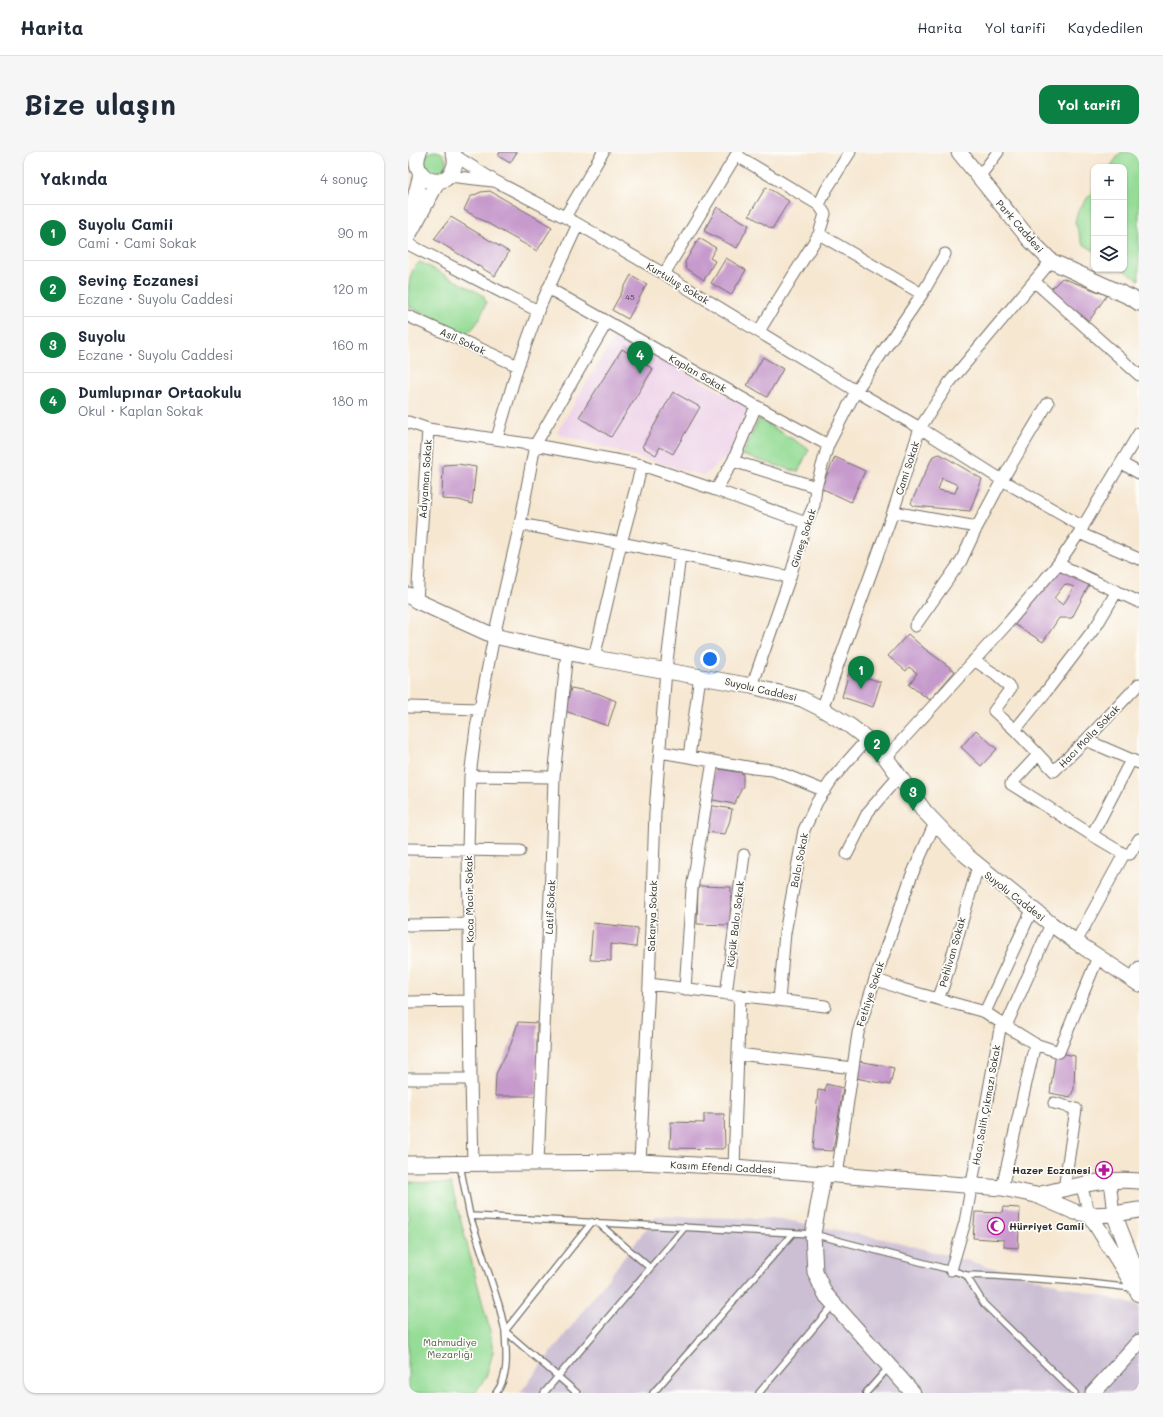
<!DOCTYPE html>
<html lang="tr">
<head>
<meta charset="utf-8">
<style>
	body { margin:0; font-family:Mali,sans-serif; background:#f6f6f7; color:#1f2937 }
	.controls { position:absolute; right:12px; top:12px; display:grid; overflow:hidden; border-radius:8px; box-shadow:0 1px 3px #0004 }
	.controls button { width:36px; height:36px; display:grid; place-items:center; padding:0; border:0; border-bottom:1px solid #e0e1e3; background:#fff; color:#1f2937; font:20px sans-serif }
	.you { position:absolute; left:302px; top:507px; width:14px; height:14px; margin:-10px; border:3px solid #fff; border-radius:50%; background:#1a73e8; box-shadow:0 0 0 6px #1a73e833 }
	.badge { display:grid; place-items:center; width:26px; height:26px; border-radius:50%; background:#0b8043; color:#fff; font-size:13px; font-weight:700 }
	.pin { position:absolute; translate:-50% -33px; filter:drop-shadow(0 1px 2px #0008) }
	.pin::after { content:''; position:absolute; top:21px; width:14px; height:12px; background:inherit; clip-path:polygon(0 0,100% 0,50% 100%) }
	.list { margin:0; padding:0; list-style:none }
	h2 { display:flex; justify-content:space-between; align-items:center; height:52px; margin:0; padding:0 16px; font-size:17px }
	h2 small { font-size:13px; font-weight:400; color:#747a83 }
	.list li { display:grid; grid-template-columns:26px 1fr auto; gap:12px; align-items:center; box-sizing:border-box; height:56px; padding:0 16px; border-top:1px solid #e0e1e3 }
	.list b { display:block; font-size:15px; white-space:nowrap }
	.list p { margin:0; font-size:13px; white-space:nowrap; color:#747a83 }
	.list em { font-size:13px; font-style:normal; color:#747a83 }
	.icon { flex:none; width:22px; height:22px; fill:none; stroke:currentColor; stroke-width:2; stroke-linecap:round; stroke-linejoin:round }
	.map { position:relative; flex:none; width:731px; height:1241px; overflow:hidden; border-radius:12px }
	header { display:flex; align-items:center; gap:24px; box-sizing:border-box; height:56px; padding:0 20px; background:#fff; border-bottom:1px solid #e0e1e3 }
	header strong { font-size:19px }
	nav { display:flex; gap:22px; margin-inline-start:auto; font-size:14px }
	.intro { display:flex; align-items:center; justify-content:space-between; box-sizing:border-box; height:96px; padding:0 24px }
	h1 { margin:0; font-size:28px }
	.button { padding:10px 18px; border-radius:12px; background:#0b8043; color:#fff; font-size:14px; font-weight:700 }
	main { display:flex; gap:24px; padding:0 24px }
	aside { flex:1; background:#fff; border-radius:12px; box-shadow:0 1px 3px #0004 }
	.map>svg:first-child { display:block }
	.built { fill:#edd1e9 }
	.industrial { fill:#ccbfd4 }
	.green { fill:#95dc96; stroke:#608460 }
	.building { fill:#c69acc; fill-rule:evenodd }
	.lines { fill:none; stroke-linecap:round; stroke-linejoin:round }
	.lane-casing { stroke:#726d65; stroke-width:8 }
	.street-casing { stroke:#726d65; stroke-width:13 }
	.secondary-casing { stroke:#726d65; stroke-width:17 }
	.lane { stroke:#fff; stroke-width:5.5 }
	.street { stroke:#fff; stroke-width:11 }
	.secondary { stroke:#fff; stroke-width:15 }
	.labels { text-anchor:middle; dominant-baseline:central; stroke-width:3.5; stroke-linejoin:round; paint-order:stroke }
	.number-label { font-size:8px; fill:#524753 }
	.street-label { font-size:10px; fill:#2b2b2b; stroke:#fdfcf7 }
	.poi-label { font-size:10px; font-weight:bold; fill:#2b2b2b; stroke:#fdfcf7; text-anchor:end }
	.park-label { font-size:10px; fill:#4b604b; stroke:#fdfcf7 }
</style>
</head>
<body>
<header>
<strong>Harita</strong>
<nav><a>Harita</a><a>Yol tarifi</a><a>Kaydedilen</a></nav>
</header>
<div class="intro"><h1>Bize ulaşın</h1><a class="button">Yol tarifi</a></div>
<main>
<aside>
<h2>Yakında<small>4 sonuç</small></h2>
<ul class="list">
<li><span class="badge">1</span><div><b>Suyolu Camii</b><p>Cami · Cami Sokak</p></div><em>90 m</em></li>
<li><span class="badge">2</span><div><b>Sevinç Eczanesi</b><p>Eczane · Suyolu Caddesi</p></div><em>120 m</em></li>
<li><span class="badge">3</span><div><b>Suyolu</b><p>Eczane · Suyolu Caddesi</p></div><em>160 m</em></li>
<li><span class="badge">4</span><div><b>Dumlupınar Ortaokulu</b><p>Okul · Kaplan Sokak</p></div><em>180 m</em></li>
</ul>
</aside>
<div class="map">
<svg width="731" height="1241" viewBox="0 0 731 1241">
	<rect width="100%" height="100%" fill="#fdfcf7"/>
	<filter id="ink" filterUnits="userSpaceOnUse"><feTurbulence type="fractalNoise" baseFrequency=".025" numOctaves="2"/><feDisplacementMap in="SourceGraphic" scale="8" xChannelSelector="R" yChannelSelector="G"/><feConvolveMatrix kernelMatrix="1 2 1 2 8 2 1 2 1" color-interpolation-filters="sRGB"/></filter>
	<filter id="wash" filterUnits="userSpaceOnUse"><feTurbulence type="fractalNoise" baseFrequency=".012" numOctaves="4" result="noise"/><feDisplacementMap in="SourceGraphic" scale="16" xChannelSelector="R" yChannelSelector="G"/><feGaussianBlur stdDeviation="0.9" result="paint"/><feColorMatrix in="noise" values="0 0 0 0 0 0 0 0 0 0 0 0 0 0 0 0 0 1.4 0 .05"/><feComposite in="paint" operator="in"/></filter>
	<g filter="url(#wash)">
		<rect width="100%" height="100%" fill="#f6e7d1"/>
		<!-- built -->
		<path class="built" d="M213,184L340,256L321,303L295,324L154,283L149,280L205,187Z"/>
		<!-- industrial -->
		<path class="industrial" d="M248,1064L373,1067L485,1089L731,1154V1241H112Z"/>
		<!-- green -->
		<path class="green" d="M16 10a11 11 0 1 1 22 0a11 11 0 1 1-22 0Z
			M713,0H731V128L714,117H716V15H702Z
			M686,37V99L674,91L667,70L670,59Z
			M12,110L75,143L78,151C74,162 69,175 59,181L52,179L0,154C0,139 0,118 12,110Z
			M351,267L401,297L390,320L334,303Z
			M0,1030L43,1032L82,1179L85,1200L78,1225L67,1241H0Z"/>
		<g id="blocks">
			<!-- building -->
			<path class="building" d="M92,0H109L102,11L90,4Z
				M358,35L381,49L364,77L341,63Z
				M82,39L144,75L129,99L56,58L62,45L73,40Z
				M309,55L341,73L329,96L296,79Z
				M43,65L101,100L87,124L26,87Z
				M291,86L308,96L302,106L307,109L296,128L278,116L277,110Z
				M318,106L338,118L323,143L303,131Z
				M223,123L239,132L220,167L204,158Z
				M654,126L699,143L681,169L642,138Z
				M214,197L245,217L203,285L171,265Z
				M355,205L375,217L359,245L339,233Z
				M265,240L292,255L265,302L252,295L248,303L234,295Z
				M532,302L574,327L562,359L506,354L503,351L525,304ZM534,326L550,333L547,341L530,338Z
				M427,305L457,319L443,350L413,336Z
				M50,312L68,315L64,352L51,348L34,347L35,313Z
				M653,417L682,431L664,466H651L635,490L606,472ZM657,432L666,435L655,453L646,446Z
				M500,482L517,497L547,519L522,548L501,533L509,521L501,515L498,519L480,504Z
				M441,520L473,530L465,555L434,545Z
				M163,536L189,541L208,549L200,574L157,559Z
				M568,578L589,597L573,614L553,595Z
				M306,616L335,621V634L326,652L300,647Z
				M300,653L324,657L322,668L317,682L296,680Z
				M290,734L323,735L322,773L289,772Z
				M185,771L230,776L228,795L203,792V809L182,808Z
				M110,870L129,871V944H87L88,922L103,892Z
				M648,900L667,904L666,937L662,945L642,941Z
				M451,909L486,916L482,933L448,926Z
				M418,932L435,936L425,999L405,998L410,938L417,939Z
				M296,962H316L317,995L314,997L262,996L263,970L296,971Z
				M595,1055L612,1056L610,1096L596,1095V1088L565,1086L567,1060L594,1061Z"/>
		</g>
	</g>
	<g filter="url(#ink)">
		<use href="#blocks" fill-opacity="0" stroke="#726d65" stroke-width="1"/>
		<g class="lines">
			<!-- lane casing -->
			<g class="lane-casing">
				<path id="lane" d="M52,1013L62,1064L91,1153L97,1179L169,1241
					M62,1064L405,1082L543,1118L558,1123L588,1124L671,1130L725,1136
					M189,1070L242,1116
					M558,1123L576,1152L667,1241
					M88,1241C102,1223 98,1200 97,1179L184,1070
					M136,1241L277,1075
					M245,1241L385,1081
					M351,1241L426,1152
					M458,1241L481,1215"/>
			</g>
			<!-- street casing -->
			<g class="street-casing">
				<path id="street" d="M46,3L87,29L170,72L256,122L448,239L512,276L594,328L675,375
					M328,3L411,53L417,62L411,82L351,179
					M41,24L85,29
					M571,25L590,0
					M411,53L418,38L442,0
					M157,65L195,0
					M411,82L514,142
					M0,92L130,159
					M256,122L330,0
					M627,130L731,223
					M140,136L348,254L420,293
					M0,164L110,214
					M0,270L20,277L127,293L234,313L308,338L398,371
					M89,286L110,214L130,159L170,72
					M325,309L408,335
					M713,311L731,321
					M308,338L325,309L348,254
					M485,360L569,375
					M112,372L213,391L382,425
					M671,381L731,407
					M650,412L731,450
					M9,449L20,277
					M507,474L553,409L569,375L594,328L640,251
					M186,506L213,391L234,313
					M566,508L588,523L603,536L586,559L607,578L646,619L678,588L731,532
					M344,534L382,425L398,371L406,353L408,335L420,293L448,239L514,142L537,102
					M0,555L72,557
					M414,557L485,360L512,276L541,231L643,109
					M607,578L637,541L689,473L709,439
					M678,588L731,611
					M252,600L345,616L365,618L417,639
					M630,603L603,632L684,683L716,702H722L731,687
					M281,605L292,524
					M478,606L600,471L650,412L671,381L731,281
					M62,624L146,625
					M684,683L723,608
					M0,697L112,699
					M439,702L460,660L491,624
					M0,773L61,772
					M668,790L716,702
					M467,827L494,837L530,847L536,832L570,714
					M723,828L731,815
					M241,832L417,854
					M277,837L284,737L305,609
					M318,842L336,703
					M530,847L577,860L598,874L627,892
					M371,848L377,781L396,678L409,650L425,626L459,587
					M0,850L62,849
					M577,860L624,758
					M598,874L643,772
					M331,902L445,916
					M0,927H63
					M646,951L668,957L656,1037
					M130,1010L143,720L146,625L159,500
					M232,1010L241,832L247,660L258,518L272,403
					M65,1012L63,927L60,698L62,624L68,576L86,484L112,372L127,293L199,170
					M326,1015L332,843
					M429,1023L450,881L467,827L503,725L527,671
					M702,1029L706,1062
					M673,1033L682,1063
					M594,1036L627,892L651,900L690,805
					M543,1118L557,1070L593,871"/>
			</g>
			<!-- secondary casing -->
			<g class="secondary-casing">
				<path id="secondary" d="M11,0C0,25 34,41 45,18C48,12 48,6 45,0
					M551,0L622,88L643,109L724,146L731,151
					M1,70L13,22
					M0,84L30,29
					M0,443L9,449L86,484L186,506L344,534L394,547L414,557L442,574L459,587L478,606L517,660L559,704L643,772L668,790L731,832
					M0,1012L232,1010L326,1015L594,1036L628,1043L667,1060L682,1063L706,1062L731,1058
					M416,1021L405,1082L407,1120L417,1142L505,1241
					M628,1043C661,1036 696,1025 731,1029
					M706,1062L731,1126
					M682,1063L731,1142
					M685,1241L731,1190"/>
			</g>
			<!-- lane -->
			<use href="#lane" class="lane"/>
			<!-- street -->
			<use href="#street" class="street"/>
			<!-- secondary -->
			<use href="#secondary" class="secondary"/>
		</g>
	</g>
	<!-- icons -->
	<defs>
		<g id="pharmacy-ring" transform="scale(0.9)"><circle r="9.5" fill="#fdfcf7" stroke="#b5179e" stroke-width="1.5"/><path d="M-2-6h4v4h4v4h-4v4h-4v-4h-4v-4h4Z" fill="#b5179e"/></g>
		<g id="mosque-ring" transform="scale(0.9)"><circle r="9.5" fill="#fdfcf7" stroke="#b5179e" stroke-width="1.5"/><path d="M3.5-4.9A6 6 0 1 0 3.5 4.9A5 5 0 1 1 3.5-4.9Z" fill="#b5179e"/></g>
	</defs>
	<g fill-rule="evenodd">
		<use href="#pharmacy-ring" x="696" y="1018"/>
		<use href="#mosque-ring" x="588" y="1074"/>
	</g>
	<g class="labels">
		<!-- number labels -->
		<g class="number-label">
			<text x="222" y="145">45</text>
		</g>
		<!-- street labels -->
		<g class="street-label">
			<text transform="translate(612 74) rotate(49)">Park Caddesi</text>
			<text transform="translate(270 131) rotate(31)">Kurtuluş Sokak</text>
			<text transform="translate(55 189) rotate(25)">Asil Sokak</text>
			<text transform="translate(290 221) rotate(30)">Kaplan Sokak</text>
			<text transform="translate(499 316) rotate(-72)">Cami Sokak</text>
			<text transform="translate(17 327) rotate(-86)">Adıyaman Sokak</text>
			<text transform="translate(395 386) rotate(-72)">Güneş Sokak</text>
			<text transform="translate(353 537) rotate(13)">Suyolu Caddesi</text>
			<text transform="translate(681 584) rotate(-46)">Hacı Molla Sokak</text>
			<text transform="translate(391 708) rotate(-79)">Balcı Sokak</text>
			<text transform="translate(607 744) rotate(38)">Suyolu Caddesi</text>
			<text transform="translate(61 747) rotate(-91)">Koca Macir Sokak</text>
			<text transform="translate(142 755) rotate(-87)">Latif Sokak</text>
			<text transform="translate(244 764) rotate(-88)">Sakarya Sokak</text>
			<text transform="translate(327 772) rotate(-83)">Küçük Balcı Sokak</text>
			<text transform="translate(544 800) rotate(-74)">Pehlivan Sokak</text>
			<text transform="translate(462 842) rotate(-72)">Fethiye Sokak</text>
			<text transform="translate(578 953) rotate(-80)">Hacı Salih Çıkmazı Sokak</text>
			<text transform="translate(315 1015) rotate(3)">Kasım Efendi Caddesi</text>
		</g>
		<!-- poi labels -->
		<g class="poi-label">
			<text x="683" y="1018">Hazer Eczanesi</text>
			<text x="601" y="1074" text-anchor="start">Hürriyet Camii</text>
		</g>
		<!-- park labels -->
		<g class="park-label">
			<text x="42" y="1190">Mahmudiye<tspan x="42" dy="12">Mezarlığı</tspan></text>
		</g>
	</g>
</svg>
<div class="controls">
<button>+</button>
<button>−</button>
<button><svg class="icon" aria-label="layers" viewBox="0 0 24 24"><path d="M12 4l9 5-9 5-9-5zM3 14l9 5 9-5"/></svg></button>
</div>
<div class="you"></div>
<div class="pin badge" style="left:453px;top:537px">1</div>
<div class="pin badge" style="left:469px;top:611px">2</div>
<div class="pin badge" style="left:505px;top:659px">3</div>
<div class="pin badge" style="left:232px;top:222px">4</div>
</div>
</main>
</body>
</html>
